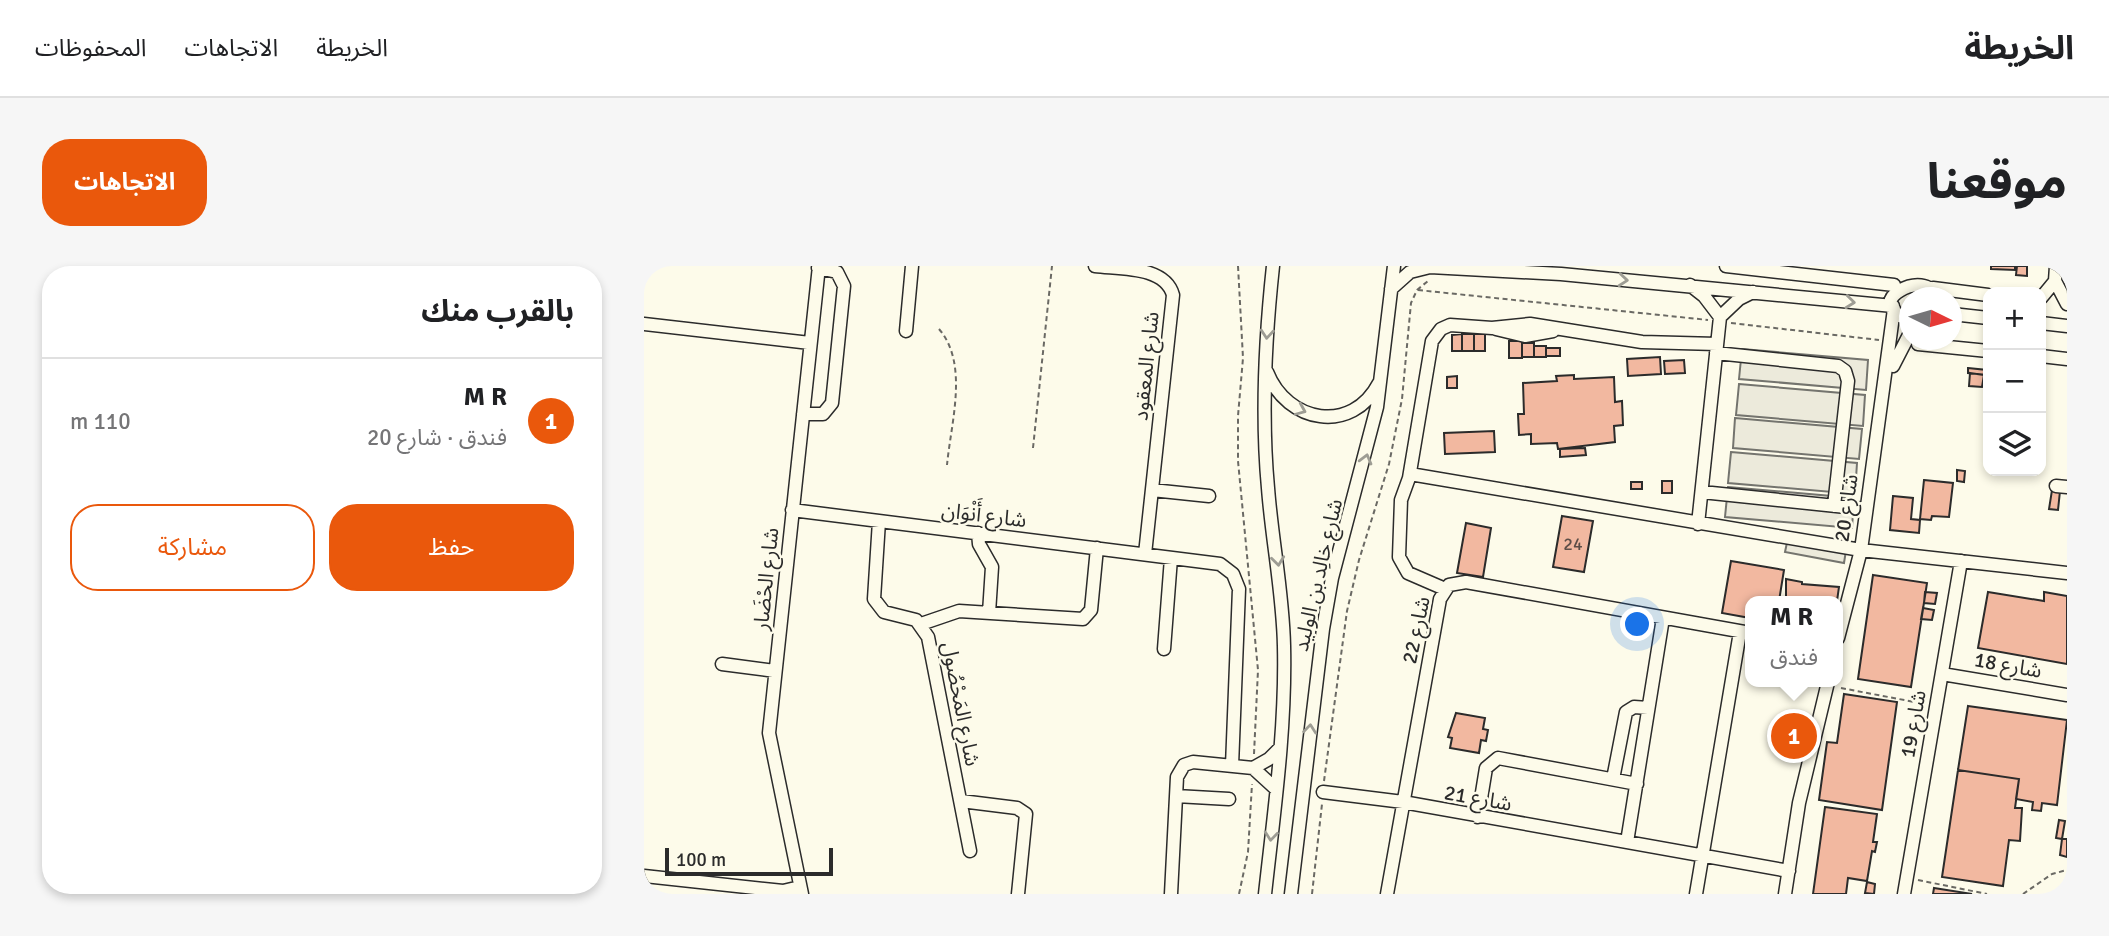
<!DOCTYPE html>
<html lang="ar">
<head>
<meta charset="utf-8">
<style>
	body { margin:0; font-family:Signika,"Noto Sans Arabic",sans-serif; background:#f6f6f6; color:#202124; direction:rtl }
	.controls { position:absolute; right:21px; top:21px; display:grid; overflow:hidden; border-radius:14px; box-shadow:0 4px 10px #0003 }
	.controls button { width:63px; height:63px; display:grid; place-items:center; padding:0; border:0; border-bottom:2px solid #e0e0e0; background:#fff; color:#202124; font:35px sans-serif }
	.compass { position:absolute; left:1255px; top:21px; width:63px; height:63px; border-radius:50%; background:#fff; box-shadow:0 4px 10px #0003; rotate:95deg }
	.scale { position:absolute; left:21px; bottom:18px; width:168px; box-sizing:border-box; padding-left:7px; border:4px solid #2b2b2b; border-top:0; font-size:19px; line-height:24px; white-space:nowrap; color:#2b2b2b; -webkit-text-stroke:5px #fdfbea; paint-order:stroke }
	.you { position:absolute; left:994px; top:359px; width:24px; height:24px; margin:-18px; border:5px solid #fff; border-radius:50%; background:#1a73e8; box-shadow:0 0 0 10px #1a73e833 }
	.badge { display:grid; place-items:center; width:46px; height:46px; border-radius:50%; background:#ea580c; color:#fff; font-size:23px; font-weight:700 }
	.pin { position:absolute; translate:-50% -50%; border:4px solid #fff; box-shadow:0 2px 7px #0006 }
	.popup { position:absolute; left:1101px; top:330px; width:98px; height:91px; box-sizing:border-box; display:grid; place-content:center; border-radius:14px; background:#fff; filter:drop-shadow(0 2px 5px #0005); font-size:23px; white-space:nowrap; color:#757577 }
	.popup b { font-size:26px; color:#202124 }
	.popup::after { content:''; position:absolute; left:50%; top:100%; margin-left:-14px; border:14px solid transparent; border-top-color:#fff }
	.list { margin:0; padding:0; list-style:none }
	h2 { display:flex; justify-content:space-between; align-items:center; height:91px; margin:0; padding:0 28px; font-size:30px }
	h2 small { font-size:23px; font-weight:400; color:#757577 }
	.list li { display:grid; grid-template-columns:46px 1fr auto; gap:21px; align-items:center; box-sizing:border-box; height:126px; padding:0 28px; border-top:2px solid #e0e0e0 }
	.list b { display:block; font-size:26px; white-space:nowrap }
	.list p { margin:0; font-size:23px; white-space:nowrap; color:#757577 }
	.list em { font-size:23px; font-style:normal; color:#757577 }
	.actions { display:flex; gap:14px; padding:21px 28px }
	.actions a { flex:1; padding:16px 0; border:2px solid #ea580c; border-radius:28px; text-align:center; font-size:24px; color:#ea580c }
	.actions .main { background:#ea580c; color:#fff }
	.icon { flex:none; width:38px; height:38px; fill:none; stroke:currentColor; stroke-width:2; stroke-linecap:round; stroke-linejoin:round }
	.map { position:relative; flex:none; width:1423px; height:628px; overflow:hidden; direction:ltr; border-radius:28px }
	header { display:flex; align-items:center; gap:42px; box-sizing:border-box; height:98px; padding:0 35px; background:#fff; border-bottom:2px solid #e0e0e0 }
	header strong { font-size:33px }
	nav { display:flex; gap:38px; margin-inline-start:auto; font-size:24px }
	.intro { display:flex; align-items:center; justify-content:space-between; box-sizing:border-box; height:168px; padding:0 42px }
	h1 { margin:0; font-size:49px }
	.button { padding:18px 32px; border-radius:28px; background:#ea580c; color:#fff; font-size:24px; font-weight:700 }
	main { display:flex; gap:42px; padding:0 42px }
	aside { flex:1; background:#fff; border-radius:28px; box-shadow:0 4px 10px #0003 }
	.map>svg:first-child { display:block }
	.parking { fill:#eceadb; stroke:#74746e; stroke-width:2 }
	.building { fill:#f2b8a0; stroke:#2b2b2b; stroke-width:2 }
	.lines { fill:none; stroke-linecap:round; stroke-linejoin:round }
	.minor-casing { stroke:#2b2b2b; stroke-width:15 }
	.path { stroke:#6a6964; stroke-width:2; stroke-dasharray:5 3.5; stroke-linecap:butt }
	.minor { stroke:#fdfbea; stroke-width:12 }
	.oneway { stroke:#9e9d94 }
	.labels { text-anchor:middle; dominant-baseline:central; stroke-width:5; stroke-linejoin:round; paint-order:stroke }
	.number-label { font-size:18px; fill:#5d4e48 }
	.street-label { font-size:21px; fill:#2b2b2b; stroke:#fdfbea }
</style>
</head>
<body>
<header>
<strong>الخريطة</strong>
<nav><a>الخريطة</a><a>الاتجاهات</a><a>المحفوظات</a></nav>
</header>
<div class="intro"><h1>موقعنا</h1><a class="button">الاتجاهات</a></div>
<main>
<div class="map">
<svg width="1423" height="628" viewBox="0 0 1423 628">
	<rect width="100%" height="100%" fill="#fdfbea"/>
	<!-- parking -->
	<path class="parking" d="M1098,83L1224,94L1222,124L1095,113Z
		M1095,118L1221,129L1219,160L1092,149Z
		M1091,152L1218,163L1215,193L1089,182Z
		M1087,186L1213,197L1211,228L1084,217Z
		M1084,221L1210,232L1208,262L1081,251Z
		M1145,267L1203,278L1200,297L1141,286Z"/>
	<!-- building -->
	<path class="building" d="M1347,0H1371V4L1347,3Z
		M1373,0H1383V10L1372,9Z
		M818,68V85H808V69Z
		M818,68H830V85H818Z
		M830,68H841V85H830Z
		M865,75H878V92H865Z
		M878,77H890V91H878Z
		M890,80H902V91H890Z
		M902,82H916V90H902Z
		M1016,91L1017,108L984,110L983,93Z
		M1040,94L1041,107L1021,108L1020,95Z
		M1324,102L1343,104V109L1324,107Z
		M1326,107L1340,109L1338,121L1325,120Z
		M930,109V113L970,111L971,136L978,135L979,159L970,160L971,176L914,183L913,177L887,178V168L875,169L874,148H880L879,117L913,115L912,110Z
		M813,110V122H803V111Z
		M850,165L851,186L801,188L800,167Z
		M941,182L942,189L916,191V183Z
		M1313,204L1321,205L1320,216L1313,215Z
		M1280,214L1309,217L1305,251L1288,250L1287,254L1276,253Z
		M1018,215H1028V227H1018Z
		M987,216H998V223H987Z
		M1408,224L1416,225L1414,244L1405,243Z
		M1249,230L1269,232L1267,253L1276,254L1275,267L1246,264Z
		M918,250L949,255L940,306L909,301Z
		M822,257L847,262L839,311L813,307Z
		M1087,295L1140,304L1135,335H1106V352L1078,347Z
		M1229,309L1283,317L1267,421L1214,413Z
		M1142,313L1158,316V318L1195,321L1193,335H1137L1142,333Z
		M1281,326L1293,327L1291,338L1280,337Z
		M1344,326L1400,335V326L1423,330V398L1334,382Z
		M1279,342L1290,344L1288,354L1277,353Z
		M1200,428L1253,436L1238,544L1175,534L1183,476L1193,477Z
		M1324,440L1423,454L1413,539L1398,537L1397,545L1388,544L1389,536L1372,533L1375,513L1314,504Z
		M812,447L841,452L839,463L844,464L842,475L837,474L835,487L806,482L808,472L804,471Z
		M1314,504L1375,513L1371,542H1378L1376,575L1365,574L1359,620L1298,611Z
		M1181,541L1233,548L1229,576H1233L1231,586L1228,585L1223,615L1204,612L1202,628H1169Z
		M1415,554L1421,555L1418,573L1412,572Z
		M1418,573H1423V591L1416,589Z
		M1223,616L1231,618L1230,628L1221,627Z
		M1290,622L1328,628H1289Z"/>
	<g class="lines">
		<!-- minor casing -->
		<g class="minor-casing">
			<path id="minor" d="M451,0C477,3 521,0 529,29L501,288
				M1082,0L1250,19
				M1411,15L1423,38
				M1046,19L1060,30L1076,51L1054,258
				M1289,22L1344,29
				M747,23L766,6L786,1L917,8L1249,40
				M1397,32L1411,15L1412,0
				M1308,48L1344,52
				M1076,51L1095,33L1109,26
				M1266,53C1212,37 1285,0 1291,32
				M1397,57L1423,60
				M0,58L166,77
				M852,63L881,70L909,65
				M262,65L268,0
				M1274,78L1344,85
				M1072,87L1194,100L1201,105L1204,115L1190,240
				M1397,90L1423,93
				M1249,100L1266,67
				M623,106C643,157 708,169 735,117
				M159,148H179L188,137L200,20L193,6L174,2
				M766,208L1217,284L1423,307
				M1412,220L1423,221
				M508,224L565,230
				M1058,226L1221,243
				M148,244L576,298L589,308L595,323L588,500
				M235,255L230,333L240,346L272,354L284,371L326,585
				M334,267L335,278L348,301L345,347
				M801,323L764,307L755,291L757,234L765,212L788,75L797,63L806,59L848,62L886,58L998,76L1073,78
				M277,358L315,345L439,353L447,344L453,282
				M1194,372L1217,284L1250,43
				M520,383L527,292
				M78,398L131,405
				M1298,408L1423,429
				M609,502L625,493L636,482
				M969,513L982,446L990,441L1004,442
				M679,526L759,536L1145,605
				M532,530L585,533
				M317,535L373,542L382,548L374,628
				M834,551L842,502L854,492L993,518
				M983,576L1019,352
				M0,610L139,625L156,621
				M158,628L125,467L175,0
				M527,628L533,511L540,499L549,496L609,502L632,523
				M621,628C630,546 642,463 640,380C639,327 628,275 624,222C617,147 621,74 629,0
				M647,628L679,363L688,312L733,141L750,0
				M743,628L796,333L805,319L822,316L1106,367
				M1052,628L1096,366
				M1141,628L1155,537L1184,416
				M1260,628L1317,295"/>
		</g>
		<!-- path -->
		<path class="path" d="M594,0L599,92L594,150V195L614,404L610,488
			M774,24L1064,54
			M1087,57L1235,74
			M295,63C325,98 307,156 303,199
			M389,182L408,0
			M1197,422L1281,438
			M680,515L703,345L715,294L745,198L758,133L767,37L773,24L784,15
			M1274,614L1343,628
			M595,628L604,586L608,518
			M668,628L678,538
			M1379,628L1408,608L1423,604"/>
		<!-- minor -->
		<use href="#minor" class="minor"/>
	</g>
	<!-- one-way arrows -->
	<defs><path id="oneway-chevron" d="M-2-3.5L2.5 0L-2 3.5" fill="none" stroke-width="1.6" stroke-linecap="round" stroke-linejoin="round" transform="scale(1.75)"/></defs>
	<g class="oneway">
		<use href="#oneway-chevron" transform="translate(979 14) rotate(5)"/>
		<use href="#oneway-chevron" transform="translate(1206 36) rotate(6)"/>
		<use href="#oneway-chevron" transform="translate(623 68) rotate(95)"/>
		<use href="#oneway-chevron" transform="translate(657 144) rotate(23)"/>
		<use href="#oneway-chevron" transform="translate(722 193) rotate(-75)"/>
		<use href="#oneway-chevron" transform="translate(634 295) rotate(83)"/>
		<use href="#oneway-chevron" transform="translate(666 463) rotate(-84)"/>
		<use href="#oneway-chevron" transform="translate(627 570) rotate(96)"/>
	</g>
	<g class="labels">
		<!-- number labels -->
		<g class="number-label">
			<text x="929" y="278">24</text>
		</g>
		<!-- street labels -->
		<g class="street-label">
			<text transform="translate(502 100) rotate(-84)">شارع المعقود</text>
			<text transform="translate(1202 242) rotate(-82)">شارع 20</text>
			<text transform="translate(340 249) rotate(7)">شارع أَنْوَان</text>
			<text transform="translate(674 309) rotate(-77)">شارع خالِد بن الوليد</text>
			<text transform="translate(122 313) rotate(-84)">شارع الحْضَار</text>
			<text transform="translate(772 364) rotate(-78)">شارع 22</text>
			<text transform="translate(1364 399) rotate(10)">شارع 18</text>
			<text transform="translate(317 438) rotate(79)">شارع المَحْصُول</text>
			<text transform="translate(1269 458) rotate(-80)">شارع 19</text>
			<text transform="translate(834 532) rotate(10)">شارع 21</text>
		</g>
	</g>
</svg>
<div class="controls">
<button>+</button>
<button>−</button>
<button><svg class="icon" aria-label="layers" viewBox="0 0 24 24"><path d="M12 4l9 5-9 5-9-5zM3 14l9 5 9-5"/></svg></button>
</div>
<svg class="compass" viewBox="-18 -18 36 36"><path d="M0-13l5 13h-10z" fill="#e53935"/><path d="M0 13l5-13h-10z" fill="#757577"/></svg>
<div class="scale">100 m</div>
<div class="you"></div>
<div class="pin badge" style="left:1150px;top:470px">1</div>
<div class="popup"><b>M R</b>فندق</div>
</div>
<aside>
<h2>بالقرب منك<small></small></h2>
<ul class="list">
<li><span class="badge">1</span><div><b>M R</b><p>فندق · شارع 20</p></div><em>110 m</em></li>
</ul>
<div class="actions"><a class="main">حفظ</a><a>مشاركة</a></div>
</aside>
</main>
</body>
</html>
